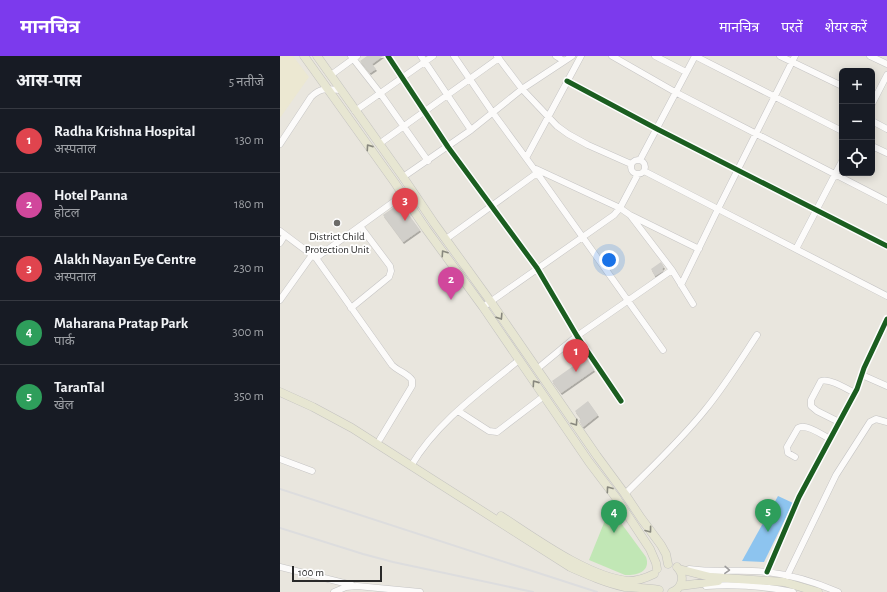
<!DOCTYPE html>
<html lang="hi">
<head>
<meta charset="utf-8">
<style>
	body { margin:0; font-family:"Alegreya Sans","Noto Sans Devanagari",sans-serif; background:#242831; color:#f1f3f6 }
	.controls { position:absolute; right:12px; top:12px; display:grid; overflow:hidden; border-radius:6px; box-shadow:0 2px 10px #0003 }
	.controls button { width:36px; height:36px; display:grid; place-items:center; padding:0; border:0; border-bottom:1px solid #363941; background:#171b24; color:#f1f3f6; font:20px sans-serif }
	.scale { position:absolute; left:12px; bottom:10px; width:90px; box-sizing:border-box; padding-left:4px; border:2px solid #292929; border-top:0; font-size:11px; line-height:14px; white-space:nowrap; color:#292929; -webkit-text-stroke:3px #fff; paint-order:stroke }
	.you { position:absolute; left:329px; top:204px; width:14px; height:14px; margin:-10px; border:3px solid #fff; border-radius:50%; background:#1a73e8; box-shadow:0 0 0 6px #1a73e833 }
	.badge { display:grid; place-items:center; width:26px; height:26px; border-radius:50%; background:#7c3aed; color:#fff; font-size:13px; font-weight:700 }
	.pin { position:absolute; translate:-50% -33px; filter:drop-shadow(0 1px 2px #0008) }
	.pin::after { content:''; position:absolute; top:21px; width:14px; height:12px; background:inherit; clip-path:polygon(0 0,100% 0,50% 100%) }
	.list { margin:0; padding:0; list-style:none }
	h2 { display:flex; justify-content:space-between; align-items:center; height:52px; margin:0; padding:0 16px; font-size:17px }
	h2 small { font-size:13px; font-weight:400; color:#9ea1a6 }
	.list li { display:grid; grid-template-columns:26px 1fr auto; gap:12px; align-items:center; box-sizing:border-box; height:64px; padding:0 16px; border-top:1px solid #363941 }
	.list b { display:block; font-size:15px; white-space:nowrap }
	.list p { margin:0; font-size:13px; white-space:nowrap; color:#9ea1a6 }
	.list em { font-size:13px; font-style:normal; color:#9ea1a6 }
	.icon { flex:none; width:22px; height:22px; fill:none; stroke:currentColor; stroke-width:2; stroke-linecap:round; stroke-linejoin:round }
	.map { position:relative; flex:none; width:607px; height:536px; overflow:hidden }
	header { display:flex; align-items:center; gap:24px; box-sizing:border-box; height:56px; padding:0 20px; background:#7c3aed; color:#fff }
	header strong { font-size:19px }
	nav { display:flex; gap:22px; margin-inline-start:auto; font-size:14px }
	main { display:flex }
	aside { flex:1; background:#171b24 }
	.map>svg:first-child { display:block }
	.education { fill:#ece8d2 }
	.green { fill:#c1e7b5 }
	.water { fill:#8dc4ef }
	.building { fill:#d1cfca; filter:url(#shadow) }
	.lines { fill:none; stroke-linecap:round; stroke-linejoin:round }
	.minor-casing { stroke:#c5c4c4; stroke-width:7 }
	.major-casing { stroke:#c4c3c0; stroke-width:9 }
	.minor { stroke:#fcfbfa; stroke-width:6 }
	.major { stroke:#e7e6d2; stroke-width:8 }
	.rail { stroke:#ddddde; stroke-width:2 }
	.cycleway-casing { stroke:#fff; stroke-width:8 }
	.cycleway { stroke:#1b5e20; stroke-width:5 }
	.oneway { stroke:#88887e }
	.oneway2 { stroke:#9d9c9c }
	.poi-dot { fill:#6c6b68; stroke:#fff; stroke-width:1.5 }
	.labels { text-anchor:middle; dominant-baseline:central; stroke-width:3.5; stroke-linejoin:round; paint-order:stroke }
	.poi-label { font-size:11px; fill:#292929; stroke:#fff }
</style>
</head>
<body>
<header>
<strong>मानचित्र</strong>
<nav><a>मानचित्र</a><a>परतें</a><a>शेयर करें</a></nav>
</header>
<main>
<aside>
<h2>आस-पास<small>5 नतीजे</small></h2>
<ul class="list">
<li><span class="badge" style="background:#e0444e">1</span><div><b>Radha Krishna Hospital</b><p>अस्पताल</p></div><em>130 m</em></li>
<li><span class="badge" style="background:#d1479c">2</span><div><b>Hotel Panna</b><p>होटल</p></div><em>180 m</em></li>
<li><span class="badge" style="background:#e0444e">3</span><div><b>Alakh Nayan Eye Centre</b><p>अस्पताल</p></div><em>230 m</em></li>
<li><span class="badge" style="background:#2e9e5b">4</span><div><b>Maharana Pratap Park</b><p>पार्क</p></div><em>300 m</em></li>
<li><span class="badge" style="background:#2e9e5b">5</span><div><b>TaranTal</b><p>खेल</p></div><em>350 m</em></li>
</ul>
</aside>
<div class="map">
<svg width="607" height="536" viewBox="0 0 607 536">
	<defs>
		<filter id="shadow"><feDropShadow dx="1" dy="2" stdDeviation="0" flood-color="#0004"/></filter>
	</defs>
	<rect width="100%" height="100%" fill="#e9e6de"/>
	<!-- education -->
	<path class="education" d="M0,0H13L29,21L0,62Z"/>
	<!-- green -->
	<path class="green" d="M330,452L366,501C371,515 357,520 345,519L309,504Z"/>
	<!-- water -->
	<path class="water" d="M498,440L513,447L484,506L462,505Z"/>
	<!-- building -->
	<path class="building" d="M87,0H103L92,8L96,13L90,17L80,5Z
		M120,147L140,174L123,186L103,159Z
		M381,206L384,211L382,213L383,215L375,220L371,213Z
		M306,301L314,314L281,337L272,325Z
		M308,345L318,359L303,371L299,364L301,363L295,355Z"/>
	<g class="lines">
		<!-- minor casing -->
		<g class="minor-casing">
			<path id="minor" d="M71,0L100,37L148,105
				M108,0L168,91L257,212L297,280L341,345
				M141,0L191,74
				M174,0L213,57L257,117L383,294
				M217,0L242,33L277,70L288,78L308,89L351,108
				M276,0L284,5
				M332,0L395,36L607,145
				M375,0L406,16
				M415,0L562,75
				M500,0L562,30
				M590,0L607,8
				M51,19L77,0
				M287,25L377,73L607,190
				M592,48L607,19
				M75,55L153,0
				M592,65L607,73
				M0,88L31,41C41,31 48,33 61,34
				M99,88L219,2
				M592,90L607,97
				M246,102L301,0
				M351 111a7 7 0 1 1 14 0a7 7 0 1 1-14 0Z
				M360,104L415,0
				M256,113L340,152L350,159L392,214L413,248
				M364,115L438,153L515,0
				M123,121L191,74L242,33L292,0
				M352,160L419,193
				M0,175L36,202L112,309C118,315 127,317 132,324V330L100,383
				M166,183L257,117
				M0,187L5,179
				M516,193L562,105
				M36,202L123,139
				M401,229L438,153L607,240
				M0,244L32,199
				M203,251L334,159L340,152L358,118
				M71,252L109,221L111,215L110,210L80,170
				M257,313L297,280L392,214
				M582,319L607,330
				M178,355L209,375L217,376L264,340
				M559,366L537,355L531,350V344L541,325C550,322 567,333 575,337
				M515,401L508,397L507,391L518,372C526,367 542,379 550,383
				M0,403L32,415
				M131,410C157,366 200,336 239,304
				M345,438C372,411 401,384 425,354C444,331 460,305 477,279
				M0,511L72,529
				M409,513C435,517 461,513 487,516C512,519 535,526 558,536
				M487,516L519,441L577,333L584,312L607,263
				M507,520L556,419L590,366L596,363L607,366
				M426,530C455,528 484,530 513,536
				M54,536L66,531L77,530L140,536"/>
		</g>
		<!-- major casing -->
		<g class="major-casing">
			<path id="major" d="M24,0L115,127L146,173L203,251L309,406L337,443L370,493L376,507L377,513
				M37,0L123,121L154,167L211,246L317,400L345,438L361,462L381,489L386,498L388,508
				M0,336L33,351L72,372L290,511C308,519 326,527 345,531C356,532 368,532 379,534
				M221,460C255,482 308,521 348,525C357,525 366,522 374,518
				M399,513L430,521L504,526L538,536
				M400,530L438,525
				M392,536C403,532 405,519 397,511"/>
		</g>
		<!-- minor -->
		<use href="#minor" class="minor"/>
		<!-- major -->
		<use href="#major" class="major"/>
		<!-- rail -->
		<path class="rail" d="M0,433L317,536
			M0,472L83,498L113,506L253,536"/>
		<!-- cycleway casing -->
		<g class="cycleway-casing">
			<path id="cycleway" d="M108,0L168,91L257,212L297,280L341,345
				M287,25L377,73L607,190
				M487,516L519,441L577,333L584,312L607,263"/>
		</g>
		<!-- cycleway -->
		<use href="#cycleway" class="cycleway"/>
	</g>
	<!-- one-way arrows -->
	<defs><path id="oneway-chevron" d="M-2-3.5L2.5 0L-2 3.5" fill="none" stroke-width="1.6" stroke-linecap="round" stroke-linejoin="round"/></defs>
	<g class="oneway">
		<use href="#oneway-chevron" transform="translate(89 91) rotate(-125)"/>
		<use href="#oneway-chevron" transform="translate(164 197) rotate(-124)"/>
		<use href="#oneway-chevron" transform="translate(220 261) rotate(57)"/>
		<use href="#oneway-chevron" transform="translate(255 327) rotate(-125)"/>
		<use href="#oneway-chevron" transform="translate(295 367) rotate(56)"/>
		<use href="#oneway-chevron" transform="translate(329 433) rotate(-126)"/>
		<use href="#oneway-chevron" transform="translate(369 474) rotate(53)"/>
	</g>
	<use class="oneway2" href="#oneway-chevron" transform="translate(447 514) rotate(2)"/>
	<!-- markers -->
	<circle class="poi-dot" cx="57" cy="167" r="4"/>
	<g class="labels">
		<!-- poi labels -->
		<g class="poi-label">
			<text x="57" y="180">District Child<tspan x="57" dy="13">Protection Unit</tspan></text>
		</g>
	</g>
</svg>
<div class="controls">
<button>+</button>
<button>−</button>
<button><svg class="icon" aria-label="locate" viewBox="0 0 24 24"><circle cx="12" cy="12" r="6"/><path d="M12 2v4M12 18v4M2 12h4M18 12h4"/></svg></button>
</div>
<div class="scale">100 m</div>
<div class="you"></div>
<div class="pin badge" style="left:296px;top:316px;background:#e0444e">1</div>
<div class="pin badge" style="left:171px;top:244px;background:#d1479c">2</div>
<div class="pin badge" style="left:125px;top:165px;background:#e0444e">3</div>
<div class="pin badge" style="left:334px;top:477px;background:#2e9e5b">4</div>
<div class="pin badge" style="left:488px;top:476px;background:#2e9e5b">5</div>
</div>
</main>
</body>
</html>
